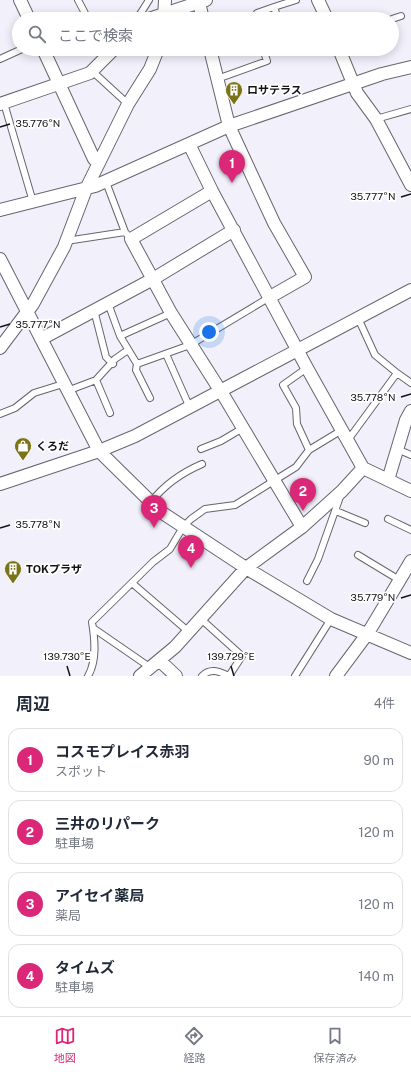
<!DOCTYPE html>
<html lang="ja">
<head>
<meta charset="utf-8">
<style>
	body { margin:0; font-family:"Public Sans","Noto Sans JP",sans-serif; background:#f6f6f7; color:#1f2937 }
	.you { position:absolute; left:209px; top:332px; width:14px; height:14px; margin:-10px; border:3px solid #fff; border-radius:50%; background:#1a73e8; box-shadow:0 0 0 6px #1a73e833 }
	.badge { display:grid; place-items:center; width:26px; height:26px; border-radius:50%; background:#db2777; color:#fff; font-size:13px; font-weight:700 }
	.pin { position:absolute; translate:-50% -33px; filter:drop-shadow(0 1px 2px #0008) }
	.pin::after { content:''; position:absolute; top:21px; width:14px; height:12px; background:inherit; clip-path:polygon(0 0,100% 0,50% 100%) }
	.list { margin:0; padding:0; list-style:none }
	h2 { display:flex; justify-content:space-between; align-items:center; height:52px; margin:0; padding:0 16px; font-size:17px }
	h2 small { font-size:13px; font-weight:400; color:#747a83 }
	.list li { display:grid; grid-template-columns:26px 1fr auto; gap:12px; align-items:center; box-sizing:border-box; height:64px; margin:0 8px 8px; padding:0 8px; border:1px solid #e0e1e3; border-radius:12px }
	.list b { display:block; font-size:15px; white-space:nowrap }
	.list p { margin:0; font-size:13px; white-space:nowrap; color:#747a83 }
	.list em { font-size:13px; font-style:normal; color:#747a83 }
	.icon { flex:none; width:22px; height:22px; fill:none; stroke:currentColor; stroke-width:2; stroke-linecap:round; stroke-linejoin:round }
	.map { position:relative; flex:none; width:411px; height:676px; overflow:hidden }
	.search { position:absolute; background:#fff; box-shadow:0 2px 10px #0003; left:12px; right:12px; top:12px; height:44px; display:flex; align-items:center; gap:10px; box-sizing:border-box; padding:0 14px; border-radius:22px; color:#747a83; font-size:15px }
	.sheet { height:340px; background:#fff }
	nav { display:flex; justify-content:space-around; align-items:center; box-sizing:border-box; height:56px; border-top:1px solid #e0e1e3; background:#fff; font-size:11px; color:#747a83 }
	nav a { display:grid; justify-items:center; gap:2px }
	nav .on { color:#db2777 }
	.map>svg:first-child { display:block }
	.lines { fill:none; stroke-linecap:round; stroke-linejoin:round }
	.lane-casing { stroke:#67656e; stroke-width:8 }
	.street-casing { stroke:#67656e; stroke-width:14 }
	.lane { stroke:#fff; stroke-width:6 }
	.street { stroke:#fff; stroke-width:12 }
	.ticks { fill:none; stroke:#131316; stroke-width:1.5 }
	.labels { text-anchor:middle; dominant-baseline:central; stroke-width:3.5; stroke-linejoin:round; paint-order:stroke }
	.poi-label { font-size:11px; font-weight:bold; fill:#131316; stroke:#fff; text-anchor:start }
	.ticks-label { font-size:10px; text-anchor:middle; fill:#131316; stroke:#fff; stroke-width:3.5; stroke-linejoin:round; paint-order:stroke }
</style>
</head>
<body>
<div class="map">
<svg width="411" height="676" viewBox="0 0 411 676">
	<rect width="100%" height="100%" fill="#f2f0fb"/>
	<g class="lines">
		<!-- lane casing -->
		<g class="lane-casing">
			<path id="lane" d="M78,0L88,19
				M257,13L274,7
				M78,19L86,15
				M137,19L149,0
				M278,19L274,7L296,0
				M392,19L401,16
				M102,49L106,58
				M0,59L22,49
				M92,71L128,104
				M217,79L267,61L263,49
				M4,103L33,202
				M376,119L411,109
				M106,182L125,232L131,239
				M66,241L125,232
				M108,303L120,336L137,364L136,370L150,398
				M94,310L106,357L113,364
				M120,336L171,313
				M166,354L190,408
				M137,364L190,345L270,297
				M397,373L411,383
				M96,380L110,413
				M67,391L96,380L115,359L128,350
				M0,414L15,408L34,393L63,384
				M348,440L397,373L375,355L358,318
				M201,449L221,441L243,428
				M397,449L411,455
				M309,450L342,430
				M151,502C165,484 181,473 202,464
				M336,511L365,523
				M388,519L411,530
				M358,555L401,581
				M307,581L318,559L341,494
				M132,583L189,632
				M201,619L242,656L229,676
				M93,628L151,668
				M88,676C97,661 95,640 92,622L153,562L170,549L183,527L191,519L205,509L235,505L296,467L309,450L297,424L296,408L283,385L307,368
				M202,676C211,667 220,672 229,676
				M295,676L331,619"/>
		</g>
		<!-- street casing -->
		<g class="street-casing">
			<path id="street" d="M20,0L29,19
				M318,0L327,19
				M199,3L203,19
				M149,19L206,0
				M164,19L165,0
				M43,49L94,159L99,162
				M210,49L229,126L274,223L305,277L270,297
				M339,49L357,93L376,119L411,185
				M0,104L90,73L114,49
				M189,144L212,191L307,368L363,468L411,491
				M212,191L131,239L171,313L225,398L302,527
				M0,210L95,186L229,126L382,74L411,67
				M0,259L99,451L161,512L246,568L331,619L411,653
				M41,339L153,279L234,230
				M0,348L33,304L64,247L86,189L128,104L150,69L158,49
				M388,480L406,420L411,411
				M0,484L99,451L135,436L411,290
				M160,661L176,676
				M140,676L175,647L246,568L302,527L342,491L363,468
				M336,676L368,633L411,561"/>
		</g>
		<!-- lane -->
		<use href="#lane" class="lane"/>
		<!-- street -->
		<use href="#street" class="street"/>
	</g>
	<!-- ticks -->
	<path class="ticks" d="M0,127L10,124M401,197L411,194M0,327L10,324M401,397L411,394M0,528L10,525M401,598L411,595M67,666L70,676M231,666L234,676"/>
	<!-- icons -->
	<defs>
		<g id="building-pin" transform="scale(0.9)"><path d="M0 17L-7.5 6A9.5 9.5 0 1 1 7.5 6Z" fill="#7a7418" stroke="#fff"/><path d="M-4-6H4V6H1V3H-1V6H-4ZM-2.5-4.3h1.7v1.8h-1.7ZM.8-4.3h1.7v1.8H.8ZM-2.5-1h1.7V.8h-1.7ZM.8-1h1.7V.8H.8Z" fill="#fff"/></g>
		<g id="shop-pin" transform="scale(0.9)"><path d="M0 17L-7.5 6A9.5 9.5 0 1 1 7.5 6Z" fill="#7a7418" stroke="#fff"/><path d="M-5-2.5h2.3a2.7 3.5 0 0 1 5.4 0H5L5.5 6h-11ZM-1.5-2.5h3a1.5 2.3 0 0 0-3 0Z" fill="#fff"/></g>
	</defs>
	<g fill-rule="evenodd">
		<use href="#building-pin" x="234" y="90"/>
		<use href="#shop-pin" x="23" y="446"/>
		<use href="#building-pin" x="13" y="569"/>
	</g>
	<g class="labels">
		<!-- poi labels -->
		<g class="poi-label">
			<text x="247" y="90">ロサテラス</text>
			<text x="36" y="446">くろだ</text>
			<text x="26" y="569">TOKプラザ</text>
		</g>
	</g>
	<g class="ticks-label">
		<text x="38" y="127">35.776°N</text>
		<text x="373" y="200">35.777°N</text>
		<text x="38" y="328">35.777°N</text>
		<text x="373" y="401">35.778°N</text>
		<text x="38" y="528">35.778°N</text>
		<text x="373" y="601">35.779°N</text>
		<text x="67" y="660">139.730°E</text>
		<text x="231" y="660">139.729°E</text>
	</g>
</svg>
<div class="you"></div>
<div class="pin badge" style="left:232px;top:183px">1</div>
<div class="pin badge" style="left:303px;top:511px">2</div>
<div class="pin badge" style="left:154px;top:528px">3</div>
<div class="pin badge" style="left:191px;top:568px">4</div>
<div class="search"><svg class="icon" aria-label="search" viewBox="0 0 24 24"><circle cx="10" cy="10" r="6"/><path d="M15 15l6 6"/></svg>ここで検索</div>
</div>
<section class="sheet">
<h2>周辺<small>4件</small></h2>
<ul class="list">
<li><span class="badge">1</span><div><b>コスモプレイス赤羽</b><p>スポット</p></div><em>90 m</em></li>
<li><span class="badge">2</span><div><b>三井のリパーク</b><p>駐車場</p></div><em>120 m</em></li>
<li><span class="badge">3</span><div><b>アイセイ薬局</b><p>薬局</p></div><em>120 m</em></li>
<li><span class="badge">4</span><div><b>タイムズ</b><p>駐車場</p></div><em>140 m</em></li>
</ul>
</section>
<nav>
<a class="on"><svg class="icon" aria-label="map" viewBox="0 0 24 24"><path d="M3 6l6-2 6 2 6-2v14l-6 2-6-2-6 2zM9 4v14M15 6v14"/></svg>地図</a>
<a><svg class="icon" aria-label="directions" viewBox="0 0 24 24"><path d="M12 3l9 9-9 9-9-9zM9 14v-3h6M13 9l2 2-2 2"/></svg>経路</a>
<a><svg class="icon" aria-label="saved" viewBox="0 0 24 24"><path d="M7 4h10v16l-5-4-5 4z"/></svg>保存済み</a>
</nav>
</body>
</html>
